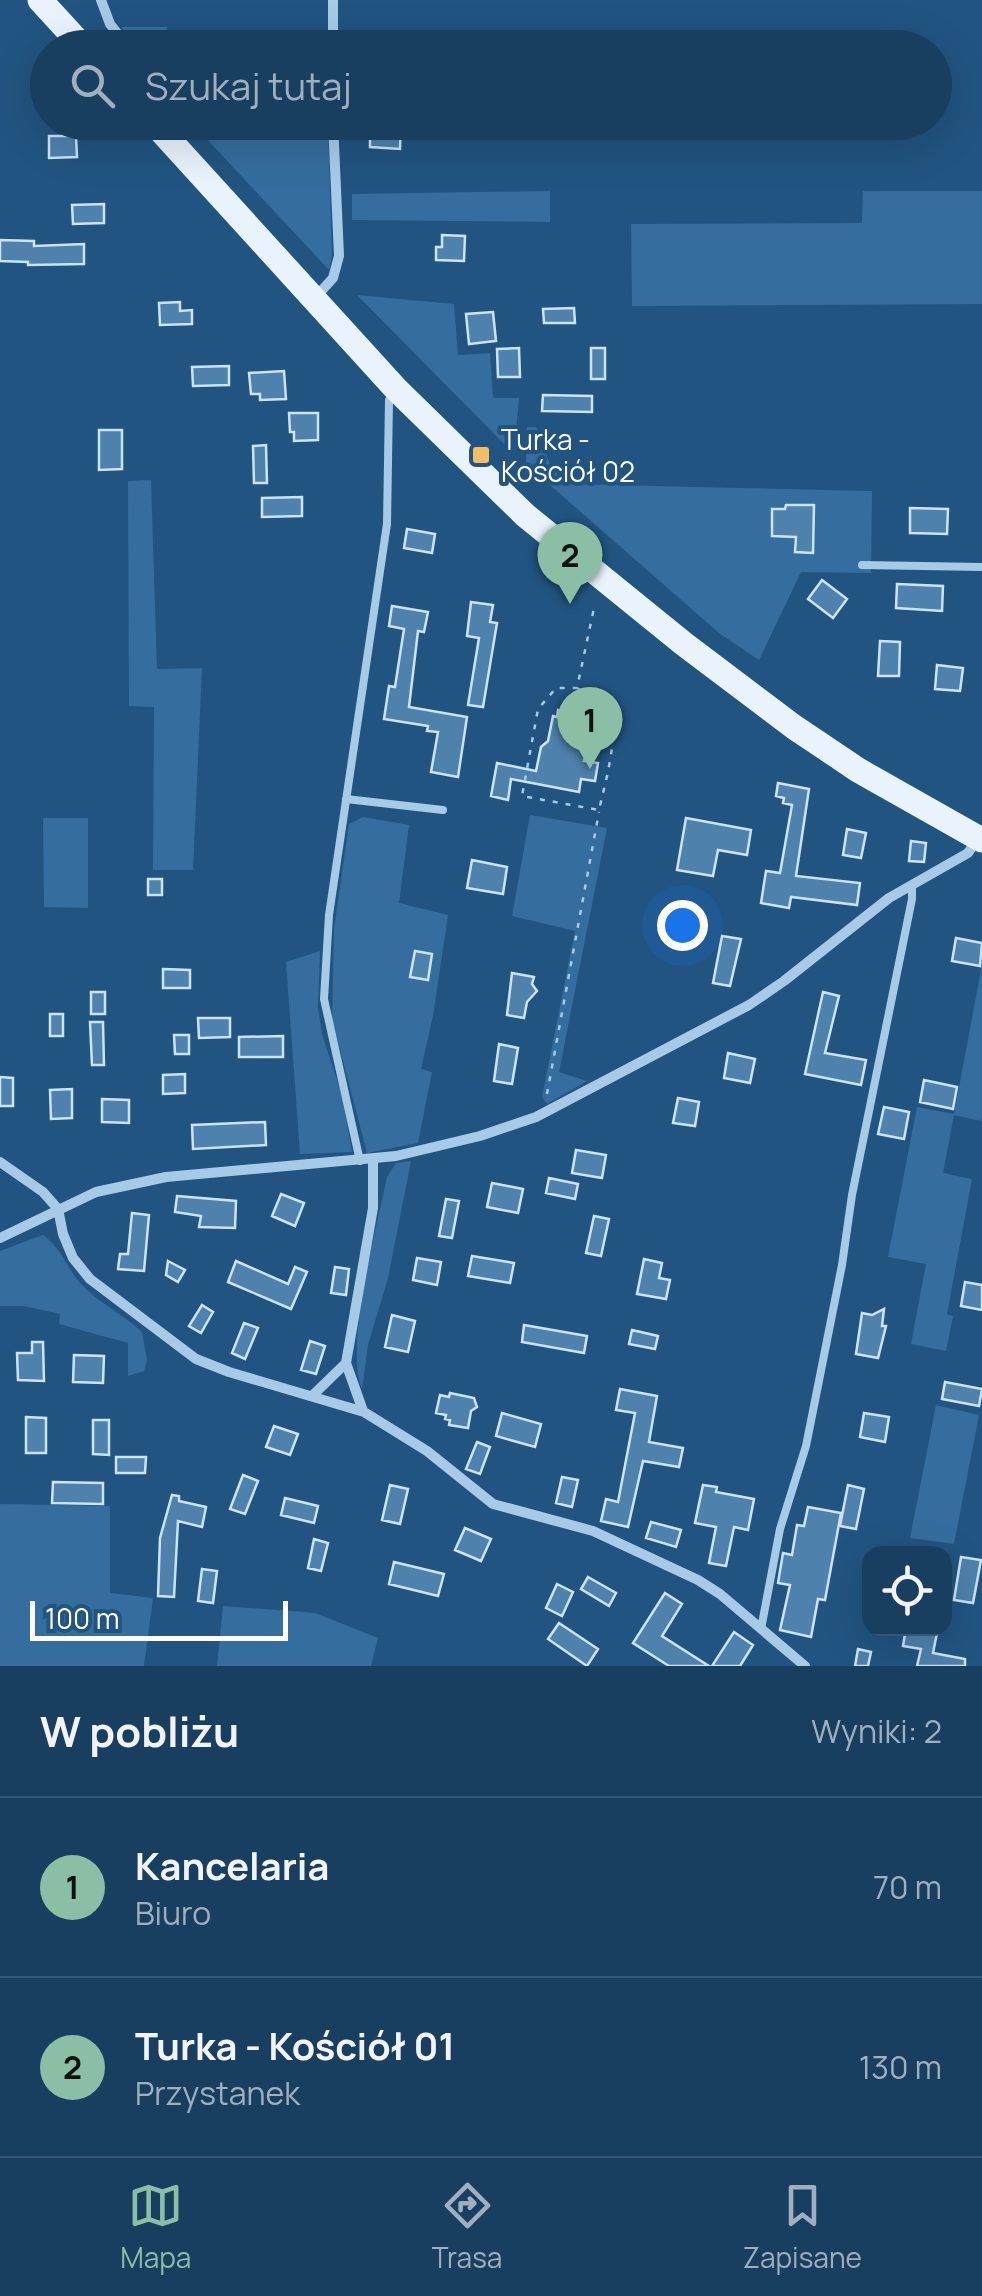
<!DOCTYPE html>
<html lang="pl">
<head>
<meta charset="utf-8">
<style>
	body { margin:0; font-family:Manrope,sans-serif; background:#264a69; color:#f1f3f6 }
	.controls { position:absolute; right:30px; bottom:30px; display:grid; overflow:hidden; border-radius:20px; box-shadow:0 10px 40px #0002 }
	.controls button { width:90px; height:90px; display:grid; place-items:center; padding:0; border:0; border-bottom:2px solid #375875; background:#193f60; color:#f1f3f6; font:50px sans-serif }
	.scale { position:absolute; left:30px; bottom:25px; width:258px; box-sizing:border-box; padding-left:10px; border:5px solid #fff; border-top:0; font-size:28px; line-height:35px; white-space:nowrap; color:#fff; -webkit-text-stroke:8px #215480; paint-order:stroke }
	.you { position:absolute; left:682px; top:925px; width:35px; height:35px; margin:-25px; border:8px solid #fff; border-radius:50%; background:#1a73e8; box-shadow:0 0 0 15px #1a73e833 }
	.badge { display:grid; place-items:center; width:65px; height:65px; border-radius:50%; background:#8abfa5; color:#111; font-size:32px; font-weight:700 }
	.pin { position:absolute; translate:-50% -82px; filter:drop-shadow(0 2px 5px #0008) }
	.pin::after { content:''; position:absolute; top:52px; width:35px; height:30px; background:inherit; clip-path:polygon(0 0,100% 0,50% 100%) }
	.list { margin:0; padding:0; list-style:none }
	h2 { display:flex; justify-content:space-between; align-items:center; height:130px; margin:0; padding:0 40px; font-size:42px }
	h2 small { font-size:32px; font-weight:400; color:#9fafbd }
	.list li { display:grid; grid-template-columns:65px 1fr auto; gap:30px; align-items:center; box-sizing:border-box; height:180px; padding:0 40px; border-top:2px solid #375875 }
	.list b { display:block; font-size:38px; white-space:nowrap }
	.list p { margin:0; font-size:32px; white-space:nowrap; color:#9fafbd }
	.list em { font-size:32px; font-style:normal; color:#9fafbd }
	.icon { flex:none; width:55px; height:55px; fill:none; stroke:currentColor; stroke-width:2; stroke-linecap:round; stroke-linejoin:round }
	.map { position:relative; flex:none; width:982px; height:1666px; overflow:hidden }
	.search { position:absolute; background:#193f60; box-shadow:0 10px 40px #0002; left:30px; right:30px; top:30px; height:110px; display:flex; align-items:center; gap:25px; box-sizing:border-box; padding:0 35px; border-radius:55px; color:#9fafbd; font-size:38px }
	.sheet { height:490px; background:#193f60 }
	nav { display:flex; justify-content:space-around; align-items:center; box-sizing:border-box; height:140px; border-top:2px solid #375875; background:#193f60; font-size:28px; color:#9fafbd }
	nav a { display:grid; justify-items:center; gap:5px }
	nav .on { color:#8abfa5 }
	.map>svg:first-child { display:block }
	.green { fill:#356e9e }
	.building { fill:#4e81ac; stroke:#cbe3f6; stroke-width:2.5 }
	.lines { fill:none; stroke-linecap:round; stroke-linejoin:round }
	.path { stroke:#a7cbe7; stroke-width:2.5; stroke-dasharray:5 8; stroke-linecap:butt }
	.service { stroke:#a7cbe7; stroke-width:8 }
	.minor { stroke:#a7cbe7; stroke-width:10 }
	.primary { stroke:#e9f3fd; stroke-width:25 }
	.poi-dot { fill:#f4be69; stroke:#215480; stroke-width:4 }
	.labels { text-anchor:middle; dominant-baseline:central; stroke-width:8; stroke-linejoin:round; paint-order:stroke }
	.poi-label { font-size:28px; fill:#fff; stroke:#215480; text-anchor:start }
</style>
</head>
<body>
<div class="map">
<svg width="982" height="1666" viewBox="0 0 982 1666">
	<rect width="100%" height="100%" fill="#215480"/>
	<!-- green -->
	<path class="green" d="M121,27H167L169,47H139Z
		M192,123H328L332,256L329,270Z
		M550,191V222L352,220V194Z
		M863,191H982V304L632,306L631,224L862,223Z
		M357,295L454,304L458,355L490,353L493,398H519L514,454Z
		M527,427H536L551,467L565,484L872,491L871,573L801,572L759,660L719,633L526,464Z
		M151,480L157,669L202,668L193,870H153L154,707L129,706L128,481Z
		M530,815L607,828L559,1072L587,1081L547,1104L542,1097L575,931L512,916Z
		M363,817L409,825L399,903L448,915L433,1016L421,1069L432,1072L418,1143L367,1153L332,1019L334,929L349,824Z
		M43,818H88V908L44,907Z
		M320,951L318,1008L322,1034L342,1096L352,1152L300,1154L286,962Z
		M982,965V1117L981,1121L954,1115L943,1173L972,1179L947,1314L953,1316L946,1351L911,1344L926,1264L888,1257L917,1107L954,1114Z
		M411,1161L388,1278L368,1345L362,1389C344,1347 377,1227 387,1177L396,1163Z
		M43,1235C62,1248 67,1270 83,1286C101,1304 124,1315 142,1332L147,1360L144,1371L128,1376V1343L59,1324L60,1314L24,1306H0V1251Z
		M936,1405L979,1415L954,1544L910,1538Z
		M0,1504L110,1506V1593L153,1598L144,1666H0Z
		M223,1606L315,1613L378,1638L371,1666H217Z"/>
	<!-- building -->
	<path class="building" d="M370,122H401L400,149L370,147Z
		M49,136H76L77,157L49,158Z
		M104,204V223L73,224L72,205Z
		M442,235L465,236L464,261L436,260V247H442Z
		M0,240L34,241V246L84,244V264L28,265V262L0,261Z
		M180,302V311L192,310V324L160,325L159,303Z
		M574,308L575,323H544L543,309Z
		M493,312L496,341L469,344L466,314Z
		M519,348L520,377H498L497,349Z
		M591,348H605V379H591Z
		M229,366V385L193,386L192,367Z
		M284,371L286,399L260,400V394H251L249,373Z
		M543,395L592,396V412L542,411Z
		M289,413H318V440L294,441V432H290Z
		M99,430H122V469L99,470Z
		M266,445L267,483H254L253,446Z
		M302,497V516L262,517V498Z
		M786,505H814L813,553L795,552L796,537L772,536V509H785Z
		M910,508L948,509L947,534L910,533Z
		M407,529L435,534L432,553L404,548Z
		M822,580L847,599L833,618L808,599Z
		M897,584L943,586L942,611L896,608Z
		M471,602L493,605L490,622L497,623L483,707L468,705L479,638L467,636Z
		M392,606L428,612L424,632L418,631L409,707L467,717L458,777L431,772L438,732L427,731L428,726L384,719L389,686L395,687L404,629L389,626Z
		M880,641L900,642L899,676H878Z
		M937,665L963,668L960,691L935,689Z
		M558,710L589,716L587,723L591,724L584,761L598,763L595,781L581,779L579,792L511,779L508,800L491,796L497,763L536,771L541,747L548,741L553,716L557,717Z
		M778,783L809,789L796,876L860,883L857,905L791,897L789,908L761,903L766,871L780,873L792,805L783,803L784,798L776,796Z
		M686,818L751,830L747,855L718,850L713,876L677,870Z
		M847,829L866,833L861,858L843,855Z
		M911,841L926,843L924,862L909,861Z
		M472,860L507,867L503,894L467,888Z
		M148,879H162V895H148Z
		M722,936L741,939L730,986L713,983Z
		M956,938L982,943L980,966L952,961Z
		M415,951L432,954L428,980L410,977Z
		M163,969L190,970V988H163Z
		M512,973L534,977L532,984L537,991L527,1002L524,1018L507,1015Z
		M91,992H105V1014H91Z
		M823,992L839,996L825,1053L866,1060L861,1085L805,1074Z
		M50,1014H63V1036H50Z
		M198,1018H230V1037L199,1038Z
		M90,1022H103L104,1065H92Z
		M174,1035H189V1054H175Z
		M283,1036V1057H239V1037Z
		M499,1044L518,1048L512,1084L494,1081Z
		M728,1053L755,1059L750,1083L724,1078Z
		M185,1074V1093L163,1094V1075Z
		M0,1077L13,1078V1106H0Z
		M924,1080L957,1087L953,1109L920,1102Z
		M72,1089V1118L51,1119L50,1090Z
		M678,1098L699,1102L695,1126L673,1123Z
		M102,1099L129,1100V1123L102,1122Z
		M884,1107L909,1112L904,1139L878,1134Z
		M265,1122L266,1145L193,1149L192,1125Z
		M576,1150L606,1155L602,1178L572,1173Z
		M549,1178L578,1184L575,1199L546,1193Z
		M492,1183L523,1189L518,1213L487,1207Z
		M281,1194L304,1203L295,1226L272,1216Z
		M177,1196L236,1201L235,1228L199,1227L201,1216L175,1212Z
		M446,1199L459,1201L452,1238L439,1236Z
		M132,1213L149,1215L144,1271L118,1269L120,1254H128Z
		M594,1216L609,1219L601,1256L586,1253Z
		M472,1256L514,1263L510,1283L468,1276Z
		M417,1258L441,1262L437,1285L413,1280Z
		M644,1259L662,1263L659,1278L670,1280L666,1299L637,1294Z
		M168,1261L185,1270L178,1282L166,1275Z
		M236,1261L288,1284L295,1267L307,1272L291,1309L228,1282Z
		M335,1267L349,1269L346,1295L331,1293Z
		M965,1282L982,1285V1310L961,1306Z
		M202,1305L213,1312L201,1333L189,1326Z
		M884,1309L882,1326H886L878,1358L856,1354L862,1313L872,1315Z
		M392,1315L415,1321L408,1352L385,1347Z
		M244,1323L258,1328L245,1359L232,1353Z
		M524,1325L587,1336L584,1353L522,1342Z
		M632,1330L658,1336L655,1349L629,1344Z
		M310,1341L325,1346L316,1374L301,1370Z
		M32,1342H43L44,1381L18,1380L17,1353H32Z
		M74,1355L104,1356L103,1383L73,1382Z
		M945,1382L982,1389L979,1406L942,1399Z
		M620,1389L657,1396L649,1442L683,1448L679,1467L643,1461L628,1527L601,1521L606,1499L618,1502L635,1413L616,1410Z
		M450,1393L474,1398L477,1407L471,1411L468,1428L449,1425L450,1420L445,1419L446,1415L436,1413L440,1395L449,1397Z
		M502,1413L541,1424L535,1447L496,1436Z
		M864,1413L889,1417L885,1442L860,1437Z
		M26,1417L46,1418V1453H26Z
		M93,1420H109V1455L93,1454Z
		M274,1426L298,1434L290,1455L266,1447Z
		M477,1442L490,1447L480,1474L466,1469Z
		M116,1457H146L145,1473H116Z
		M243,1475L258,1481L245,1514L230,1509Z
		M562,1477L578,1480L572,1507L556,1503Z
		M53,1482L103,1483V1504L52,1503Z
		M390,1485L408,1489L400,1524L382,1520Z
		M703,1485L717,1487L716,1492L754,1499L748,1530L734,1527L726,1566L709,1563L716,1527L695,1523Z
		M848,1485L864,1489L856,1529L840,1526Z
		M172,1495L179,1496V1501L206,1507L202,1527L178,1521L174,1597L158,1596L160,1538Z
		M285,1498L318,1506L314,1523L281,1515Z
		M808,1507L841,1513L825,1600L818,1599L811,1637L780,1630L790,1585L778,1583L783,1553L792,1555L797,1525L804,1526Z
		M651,1522L681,1530L676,1547L646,1538Z
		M465,1528L491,1539L481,1561L455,1550Z
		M314,1539L328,1543L321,1571L308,1568Z
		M961,1557L981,1560L973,1603L954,1600Z
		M394,1562L444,1574L438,1596L389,1584Z
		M202,1569L217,1571L213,1603L198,1601Z
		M588,1577L616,1593L609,1606L581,1589Z
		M557,1584L573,1592L562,1616L546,1608Z
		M665,1593L682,1604L662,1636L709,1666H669L633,1643Z
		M559,1623L598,1649L587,1666L548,1639Z
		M906,1628H938L933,1653L965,1659V1666H917L921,1649L903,1646Z
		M734,1632L753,1645L740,1666H712Z
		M858,1649L871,1652L868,1666H855Z"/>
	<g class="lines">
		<!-- path -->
		<path class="path" d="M577,688C589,695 602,701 609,713C620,734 604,787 599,810L522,796L538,709L556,688H577L594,608
			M547,1094L599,812"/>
		<!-- service -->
		<path class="service" d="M862,565L982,567
			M346,799L443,810
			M360,1161L324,999L329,915L387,524L389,400L394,391
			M761,1629L780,1529L806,1446L842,1265L852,1195L912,899V885"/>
		<!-- minor -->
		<path class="minor" d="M101,0L110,24L129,48
			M333,0V48
			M315,298L333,278L339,256L333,122
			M0,1162L43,1192L58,1209L63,1234L73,1258L90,1279L196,1359L229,1372L364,1412L427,1451L493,1504L593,1531L698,1580L720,1594L805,1666
			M0,1238L96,1192L166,1177L396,1156L480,1136L536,1117L749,1005L784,981L889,898L968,853L977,840
			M346,1363L363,1411
			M314,1394L346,1363L373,1208V1160"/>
		<!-- primary -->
		<path class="primary" d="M40,0L84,48
			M153,122L396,389L525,515L684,644L794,727L858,770L982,840"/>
	</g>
	<!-- markers -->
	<rect class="poi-dot" x="471" y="445" width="20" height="20" rx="5"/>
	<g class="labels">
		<!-- poi labels -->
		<g class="poi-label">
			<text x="501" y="439">Turka -<tspan x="501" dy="32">Kościół 02</tspan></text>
		</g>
	</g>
</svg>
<div class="controls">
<button><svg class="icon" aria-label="locate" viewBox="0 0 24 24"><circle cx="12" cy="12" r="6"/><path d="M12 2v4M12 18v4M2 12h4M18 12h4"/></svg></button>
</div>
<div class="scale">100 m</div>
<div class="you"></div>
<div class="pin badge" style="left:590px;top:769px">1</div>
<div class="pin badge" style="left:570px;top:604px">2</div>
<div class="search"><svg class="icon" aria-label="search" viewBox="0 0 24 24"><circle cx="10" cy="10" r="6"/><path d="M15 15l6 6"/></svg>Szukaj tutaj</div>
</div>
<section class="sheet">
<h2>W pobliżu<small>Wyniki: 2</small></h2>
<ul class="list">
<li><span class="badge">1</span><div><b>Kancelaria</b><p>Biuro</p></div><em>70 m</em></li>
<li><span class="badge">2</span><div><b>Turka - Kościół 01</b><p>Przystanek</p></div><em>130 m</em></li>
</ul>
</section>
<nav>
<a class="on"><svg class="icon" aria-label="map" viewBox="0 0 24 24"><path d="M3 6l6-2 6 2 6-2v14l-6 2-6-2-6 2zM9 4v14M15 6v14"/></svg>Mapa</a>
<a><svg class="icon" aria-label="directions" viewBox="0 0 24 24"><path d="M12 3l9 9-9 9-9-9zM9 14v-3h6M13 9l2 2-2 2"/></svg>Trasa</a>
<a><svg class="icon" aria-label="saved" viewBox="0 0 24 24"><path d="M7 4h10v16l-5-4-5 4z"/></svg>Zapisane</a>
</nav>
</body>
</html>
